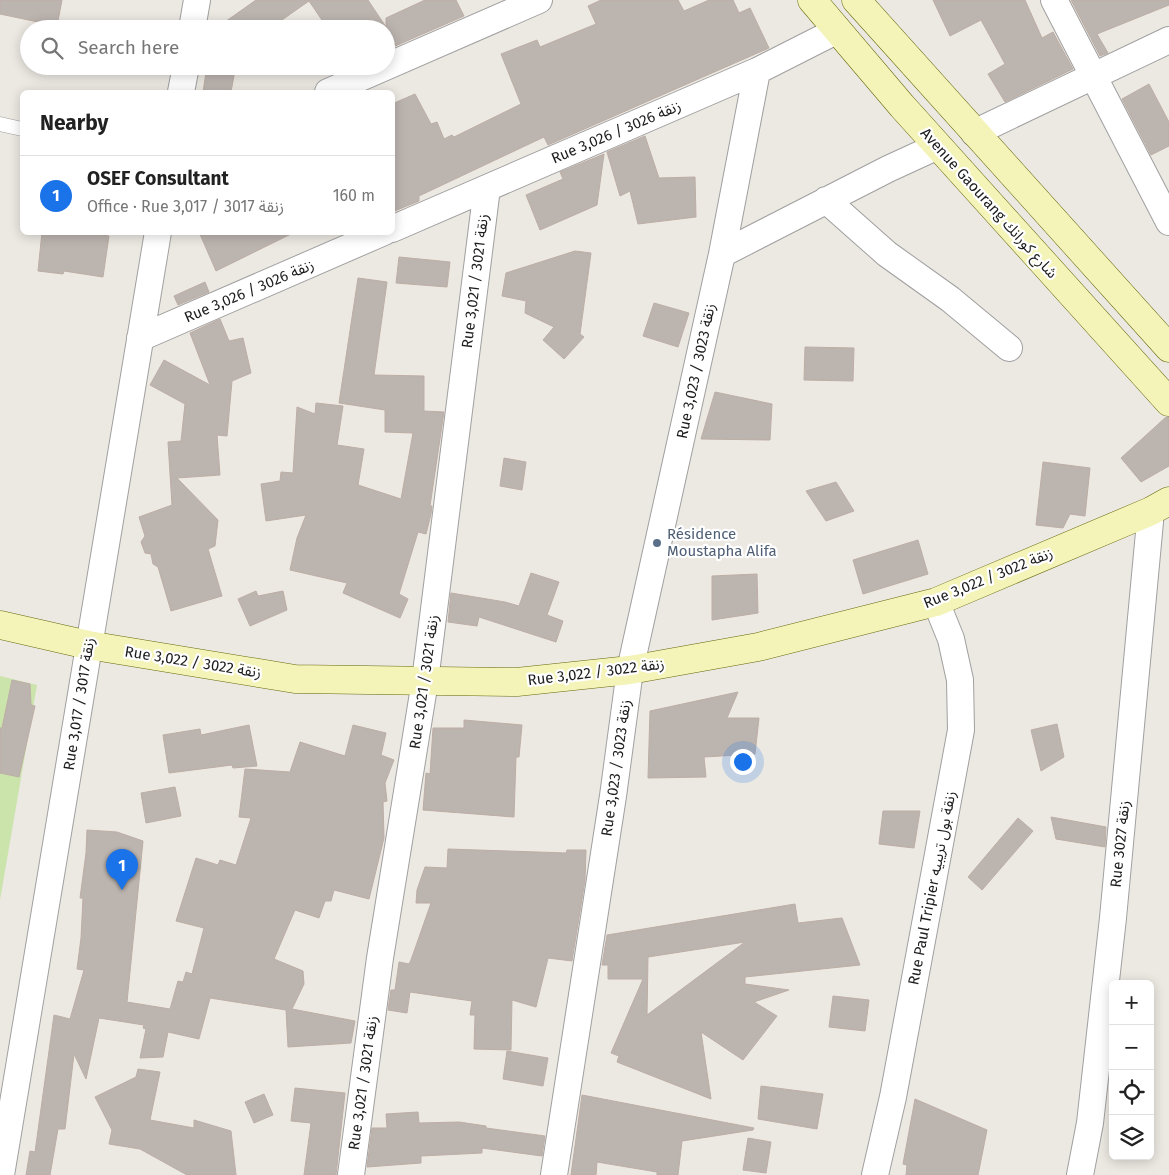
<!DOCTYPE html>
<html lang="en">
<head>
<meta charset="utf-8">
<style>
	body { margin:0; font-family:"Fira Sans","Noto Sans Arabic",sans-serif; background:#f6f6f6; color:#222 }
	.controls { position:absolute; right:15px; bottom:15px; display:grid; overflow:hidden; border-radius:8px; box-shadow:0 2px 12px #0003 }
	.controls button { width:45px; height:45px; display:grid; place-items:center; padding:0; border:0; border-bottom:1px solid #e0e0e0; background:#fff; color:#222; font:25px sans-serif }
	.you { position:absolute; left:742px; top:761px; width:18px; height:18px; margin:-12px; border:4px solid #fff; border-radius:50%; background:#1a73e8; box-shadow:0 0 0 8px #1a73e833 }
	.badge { display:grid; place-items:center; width:32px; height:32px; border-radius:50%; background:#1a73e8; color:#fff; font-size:16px; font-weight:700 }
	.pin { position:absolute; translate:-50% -41px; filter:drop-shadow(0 1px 2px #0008) }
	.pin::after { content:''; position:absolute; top:26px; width:18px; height:15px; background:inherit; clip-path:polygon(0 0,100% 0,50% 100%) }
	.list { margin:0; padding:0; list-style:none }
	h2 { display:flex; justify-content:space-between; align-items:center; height:65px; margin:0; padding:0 20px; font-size:21px }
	h2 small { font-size:16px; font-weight:400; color:#767676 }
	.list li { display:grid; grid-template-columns:32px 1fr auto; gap:15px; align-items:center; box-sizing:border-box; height:80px; padding:0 20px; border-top:1px solid #e0e0e0 }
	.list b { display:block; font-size:19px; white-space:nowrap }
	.list p { margin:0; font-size:16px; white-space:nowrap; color:#767676 }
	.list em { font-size:16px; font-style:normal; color:#767676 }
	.icon { flex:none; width:28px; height:28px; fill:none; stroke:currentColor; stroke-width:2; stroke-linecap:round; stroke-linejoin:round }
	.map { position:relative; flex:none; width:1169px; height:1175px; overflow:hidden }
	.search { position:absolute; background:#fff; box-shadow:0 2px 12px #0003; left:20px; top:20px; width:375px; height:55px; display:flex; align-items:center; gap:12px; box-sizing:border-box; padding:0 18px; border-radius:28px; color:#767676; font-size:19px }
	.panel { position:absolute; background:#fff; box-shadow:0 2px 12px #0003; left:20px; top:90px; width:375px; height:145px; border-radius:8px }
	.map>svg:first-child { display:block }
	.grass { fill:#cae4ab }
	.building { fill:#bcb4af; stroke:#bdaea5; fill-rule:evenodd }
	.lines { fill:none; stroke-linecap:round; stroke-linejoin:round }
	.lane-casing { stroke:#a0a0a0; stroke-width:15 }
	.street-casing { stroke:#a0a0a0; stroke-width:28 }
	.secondary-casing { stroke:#65690c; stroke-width:29 }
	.lane { stroke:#fff; stroke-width:14 }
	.street { stroke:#fff; stroke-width:26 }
	.secondary { stroke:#f4f3b8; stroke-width:28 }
	.service-dot { fill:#5c6f8a; stroke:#fff; stroke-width:2 }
	.labels { text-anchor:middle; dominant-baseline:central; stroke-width:4.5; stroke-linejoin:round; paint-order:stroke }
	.street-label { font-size:15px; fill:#1c1c1c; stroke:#fff }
	.service-label { font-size:15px; fill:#4e5e75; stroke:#fff; text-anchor:start }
</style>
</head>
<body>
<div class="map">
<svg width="1169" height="1175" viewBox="0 0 1169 1175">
	<rect width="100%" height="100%" fill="#ece8e2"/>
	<!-- grass -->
	<path class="grass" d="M0,676L37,685L0,900Z"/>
	<!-- building -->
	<path class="building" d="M0,0H62L57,26L0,14Z
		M256,0H368L386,27V18L425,0H456L464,16L386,50V29H328L309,1L269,29H215Z
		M601,0H678L684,11L709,0H733L739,13L750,8L769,48L548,145L544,137L419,196V201L392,212V104L415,94L431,124L437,122L444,139L452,135L454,137L521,104L501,54L537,40L540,47L596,24L588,6Z
		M933,0H1025L1042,38L1053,32L1073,69L1005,102L988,74L1005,64L981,20L950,36Z
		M1071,0H1169V5L1097,34L1108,53L1100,56Z
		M207,66L235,70L231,92H203Z
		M1149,84L1169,122V146L1151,155L1122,99Z
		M645,136L659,178L695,177L696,217L638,224L630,191L620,196L607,152Z
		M604,154L597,205L540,230L526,195L563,179L560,172Z
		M42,232H80L109,236L103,277L64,271L63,274L38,271Z
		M199,232H295L216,271Z
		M575,251L591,253L580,334L584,337L564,359L543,340L554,327L525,313L526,301L502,296L506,273Z
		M399,257L450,262L447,287L396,283Z
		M358,278L387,282L374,375L424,376V411L444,412L430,506H432L431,514L426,534L418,532L399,594L408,599L400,618L343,593L347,583L290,570L297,538L306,515L266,521L261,484L280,481L281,472L293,473L297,407L315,414L316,403L343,406L337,445L364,449L358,485L401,499L413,433L385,432V410L339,403Z
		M205,282L209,292L178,305L174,296Z
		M654,303L689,313L678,347L643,336Z
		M220,319L229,341L243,338L251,373L232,381L227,436L217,435L220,475L177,478L218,520L215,546L208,549L222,596L171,611L158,567L153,564L151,554L145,553L141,542L145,536L139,517L172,505L168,442L181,441L185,404L150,385L164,360L210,385L190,333Z
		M805,347L854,348L853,381L804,380Z
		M715,392L772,404L770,440L701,439Z
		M1166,417H1169V466L1141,482L1121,458Z
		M504,458L526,462L522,490L500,486Z
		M1043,462L1090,468L1085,516L1070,514L1063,528L1036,525Z
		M836,482L854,511L826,521L806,491Z
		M918,540L928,574L863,594L853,560Z
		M531,573L559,582L547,615L563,621L556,642L479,617L477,626L448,622L451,593L505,602L519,606Z
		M757,574L758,613L712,620V576Z
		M256,591L258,596L283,591L287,610L250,626L238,599Z
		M12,680L30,684L31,705L35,706L19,777L0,773V728H2Z
		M738,692L727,718H759L755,754L704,757L706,777L648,778L650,711Z
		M464,720L522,725L519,757H516L514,817L423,810L426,773L430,774L433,728H464Z
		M1057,724L1064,757L1041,771L1031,730Z
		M249,725L257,766L233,768L232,765L169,773L163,735L200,729L201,735Z
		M353,725L386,733L381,755L394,760L385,783L387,801L383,802L384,838L369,899L334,890L331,901H325L319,918L295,910L274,959L303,971L304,984L292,1009L355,1021L351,1043L288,1047L286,1010L210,998L199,1039L168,1032L163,1057L140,1058L146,1029L143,1028L144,1025L99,1018L86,1079L74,1054L65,1129H58L50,1175H26L30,1151L35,1152L54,1015L70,1019L84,970L77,969L81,938L83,898H80L86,853L87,830L117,832L143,841L127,1002L170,1009L178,981L183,982L186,972L192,974L204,928L176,921L196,858L218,865L220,860L236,865L251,818L239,817L245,769L290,772L300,742L345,756Z
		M175,787L181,816L146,823L141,793Z
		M883,811H920L914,848L879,844Z
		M1051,817L1106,827L1105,847L1056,839Z
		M1018,818L1033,831L982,890L968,877Z
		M448,849L566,853L567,850H586L585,880L572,961L548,958L536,1007L512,1000L511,1050L474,1049L475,1015H470L472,1001L410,992L407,1013L388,1010L391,990H395L399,962L409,964L411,960L431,903H416L417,890L425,867L447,868Z
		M795,904L798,923L842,918L860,965L745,977V984L789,990L754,1002L777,1016L743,1060L701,1032L711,1099L617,1062L619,1056L611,1053L643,979H608V965H602L607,935ZM745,942L647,1015L648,957Z
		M833,996L869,1000L865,1031L829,1027Z
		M507,1051L548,1058L543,1086L503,1079Z
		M138,1069L160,1072L150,1120L194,1128V1120L231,1131L236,1175H187L140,1149L109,1144L112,1130L95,1097L136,1077Z
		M761,1086L823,1094L817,1129L758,1119Z
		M295,1088L345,1093L336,1175H304L311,1123L291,1121Z
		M264,1094L273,1115L254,1123L245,1102Z
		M582,1095L754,1128L753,1130L682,1141L678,1175H657V1172L597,1162L596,1175H571Z
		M915,1099L987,1130L978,1175H906L907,1165L903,1164Z
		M418,1112L419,1123L459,1122L486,1126V1128L545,1136L542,1156L482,1148V1153L421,1156V1163L367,1167L372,1128H387L386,1114Z
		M748,1138L771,1142L766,1173L743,1170Z"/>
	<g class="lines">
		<!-- lane casing -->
		<g class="lane-casing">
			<path id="lane" d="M0,124L22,129"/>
		</g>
		<!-- street casing -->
		<g class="street-casing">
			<path id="street" d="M1054,0L1169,222
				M192,29L197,0
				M181,92L186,66
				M328,92L539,0
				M974,133L1169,40
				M826,200L887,254L950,299L1009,348
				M392,229L757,71L838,30
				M722,254L888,169L938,146
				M140,338L384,232
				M1,1175L158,232
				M351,1175L380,958L425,681L487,188
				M554,1175L613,796L630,670L722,254L757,71
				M875,1175L893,1097L961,730L960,680L951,639L936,602
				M1080,1175L1090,1123L1113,918L1151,511"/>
		</g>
		<!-- secondary casing -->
		<g class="secondary-casing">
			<path id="secondary" d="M812,0L902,106L1169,402
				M856,0L1169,348
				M0,625L88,645L295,679L517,682L630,670L758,647L936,602L1151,511L1169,501"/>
		</g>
		<!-- lane -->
		<use href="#lane" class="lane"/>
		<!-- street -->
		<use href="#street" class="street"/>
		<!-- secondary -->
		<use href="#secondary" class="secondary"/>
	</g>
	<!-- markers -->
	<circle class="service-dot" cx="657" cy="543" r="5"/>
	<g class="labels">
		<!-- street labels -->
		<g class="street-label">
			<text transform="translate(616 132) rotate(-23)">Rue 3,026 / زنقة 3026</text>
			<text transform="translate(989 203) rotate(48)">Avenue Gaourang شارع كورانك</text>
			<text transform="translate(475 281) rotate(-83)">Rue 3,021 / زنقة 3021</text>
			<text transform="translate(249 291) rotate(-23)">Rue 3,026 / زنقة 3026</text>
			<text transform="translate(696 371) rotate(-78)">Rue 3,023 / زنقة 3023</text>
			<text transform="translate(988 578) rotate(-22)">Rue 3,022 / زنقة 3022</text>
			<text transform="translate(193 662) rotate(9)">Rue 3,022 / زنقة 3022</text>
			<text transform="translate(596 672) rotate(-7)">Rue 3,022 / زنقة 3022</text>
			<text transform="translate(424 682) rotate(-82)">Rue 3,021 / زنقة 3021</text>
			<text transform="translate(79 704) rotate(-81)">Rue 3,017 / زنقة 3017</text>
			<text transform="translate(616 768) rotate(-82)">Rue 3,023 / زنقة 3023</text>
			<text transform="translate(1120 844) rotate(-84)">Rue 3027 زنقة</text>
			<text transform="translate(932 888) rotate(-79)">Rue Paul Tripier زنقة بول تريبيه</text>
			<text transform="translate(363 1083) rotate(-82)">Rue 3,021 / زنقة 3021</text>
		</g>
		<!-- service labels -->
		<g class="service-label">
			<text x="667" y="534">Résidence<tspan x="667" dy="17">Moustapha Alifa</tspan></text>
		</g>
	</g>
</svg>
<div class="controls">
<button>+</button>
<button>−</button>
<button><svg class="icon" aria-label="locate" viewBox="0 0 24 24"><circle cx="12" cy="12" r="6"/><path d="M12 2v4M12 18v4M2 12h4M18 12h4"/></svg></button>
<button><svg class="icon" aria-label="layers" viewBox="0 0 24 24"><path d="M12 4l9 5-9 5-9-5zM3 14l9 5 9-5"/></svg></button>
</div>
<div class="you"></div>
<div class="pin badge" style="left:122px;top:890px">1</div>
<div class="search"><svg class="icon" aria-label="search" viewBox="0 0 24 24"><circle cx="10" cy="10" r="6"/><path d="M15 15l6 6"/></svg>Search here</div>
<section class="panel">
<h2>Nearby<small></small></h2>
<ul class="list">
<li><span class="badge">1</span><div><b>OSEF Consultant</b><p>Office · Rue 3,017 / زنقة 3017</p></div><em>160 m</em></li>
</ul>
</section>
</div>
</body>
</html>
